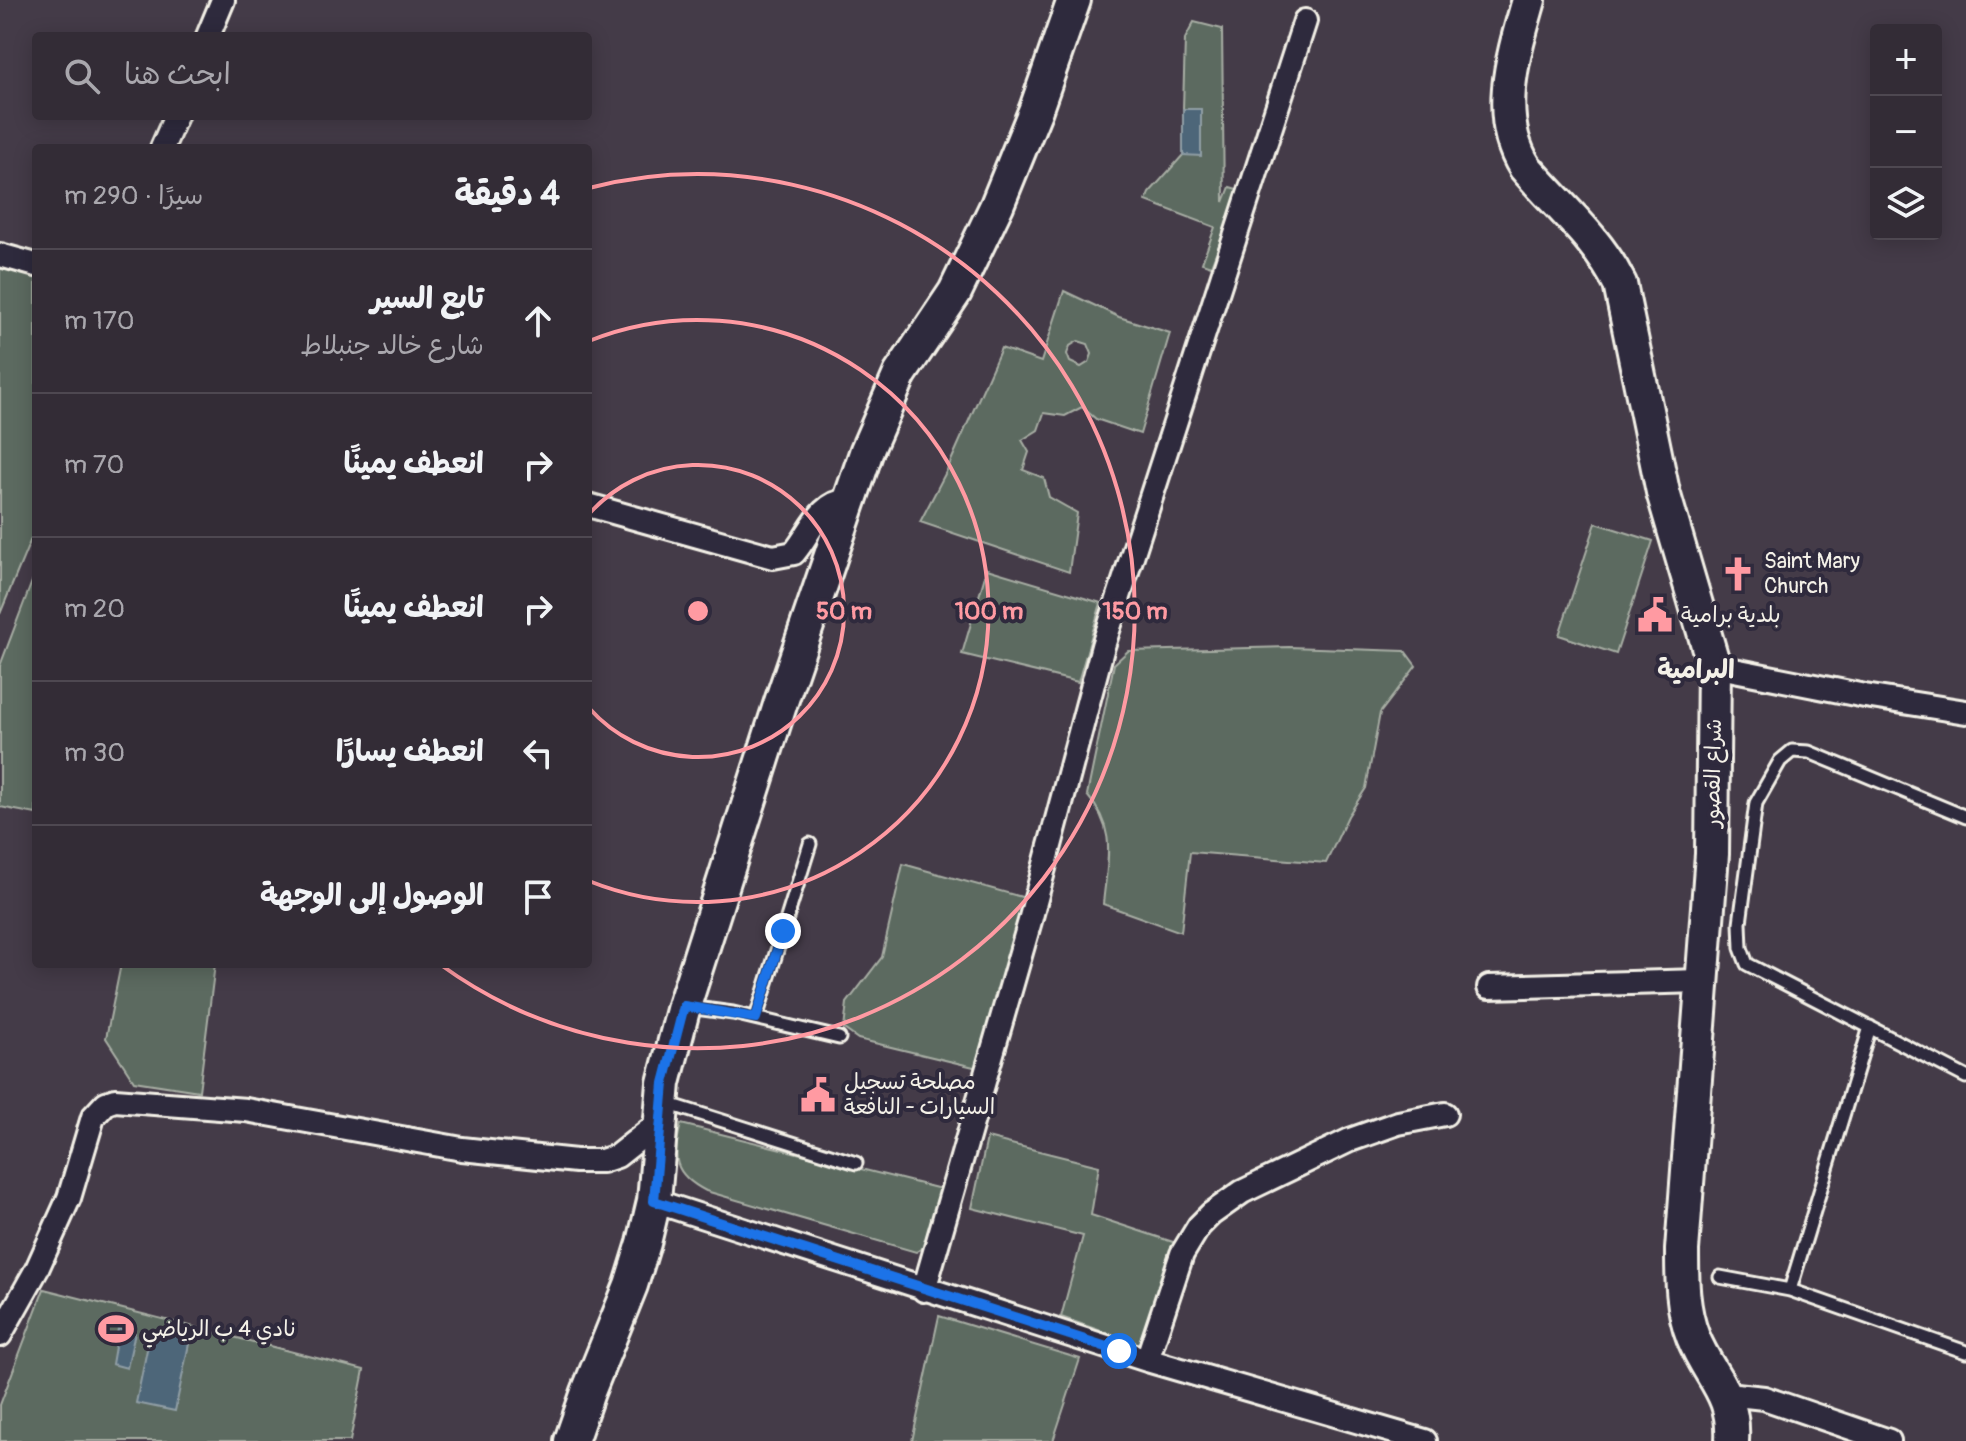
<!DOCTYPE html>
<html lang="ar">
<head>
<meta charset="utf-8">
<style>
	body { margin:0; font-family:Pangolin,"Playpen Sans Arabic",sans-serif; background:#3b343e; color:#f1f3f6; direction:rtl }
	.controls { position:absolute; right:24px; top:24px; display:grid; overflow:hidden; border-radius:8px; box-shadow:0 4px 20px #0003 }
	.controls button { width:72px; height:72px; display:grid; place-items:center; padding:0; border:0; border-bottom:2px solid #4e4851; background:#332c36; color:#f1f3f6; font:40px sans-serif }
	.stop { position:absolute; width:24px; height:24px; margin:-18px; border:6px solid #1a73e8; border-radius:50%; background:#fff }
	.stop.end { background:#1a73e8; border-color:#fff; box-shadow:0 2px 8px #0008 }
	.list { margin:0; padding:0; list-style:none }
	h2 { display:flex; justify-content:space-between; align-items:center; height:104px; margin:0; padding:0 32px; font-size:34px }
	h2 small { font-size:26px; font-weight:400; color:#a9a7ad }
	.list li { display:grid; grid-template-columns:52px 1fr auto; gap:24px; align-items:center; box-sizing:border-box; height:144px; padding:0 32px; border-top:2px solid #4e4851 }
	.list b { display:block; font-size:30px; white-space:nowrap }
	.list p { margin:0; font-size:26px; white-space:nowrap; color:#a9a7ad }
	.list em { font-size:26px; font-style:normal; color:#a9a7ad }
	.icon { flex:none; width:44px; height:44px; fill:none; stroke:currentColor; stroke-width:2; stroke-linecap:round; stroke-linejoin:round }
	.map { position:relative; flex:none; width:1966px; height:1441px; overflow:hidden; direction:ltr }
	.search { position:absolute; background:#332c36; box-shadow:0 4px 20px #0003; left:32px; top:32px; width:560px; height:88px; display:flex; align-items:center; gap:20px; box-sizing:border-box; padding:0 28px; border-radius:8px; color:#a9a7ad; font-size:30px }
	.panel { position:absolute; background:#332c36; box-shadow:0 4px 20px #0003; left:32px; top:144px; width:560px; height:824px; border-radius:8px; direction:rtl }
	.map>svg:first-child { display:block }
	.green { fill:#5b6a61; stroke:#a8aea4; stroke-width:2; fill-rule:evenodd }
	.water { fill:#4e6679; stroke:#909ea5; stroke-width:2 }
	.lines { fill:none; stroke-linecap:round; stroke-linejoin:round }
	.lane-casing { stroke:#f4f1e8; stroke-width:17 }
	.street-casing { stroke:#f4f1e8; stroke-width:28 }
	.secondary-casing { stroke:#f4f1e8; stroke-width:38 }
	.lane { stroke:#2f2a3d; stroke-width:11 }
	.street { stroke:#2f2a3d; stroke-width:22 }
	.secondary { stroke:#2f2a3d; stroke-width:32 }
	.route { stroke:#1a73e8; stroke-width:10 }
	.ring { fill:none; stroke:#ff9aa2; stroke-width:4 }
	.labels { text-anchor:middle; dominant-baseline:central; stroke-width:8; stroke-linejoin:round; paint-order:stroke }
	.poi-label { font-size:22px; fill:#f4f1e8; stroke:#2f2a3d; text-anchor:start }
	.street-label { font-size:22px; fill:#f4f1e8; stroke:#2f2a3d }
	.quarter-label { font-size:26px; font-weight:bold; fill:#f4f1e8; stroke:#2f2a3d }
	.centre { fill:#ff9aa2; stroke:#2f2a3d; stroke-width:4 }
	.ring-label { font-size:24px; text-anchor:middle; font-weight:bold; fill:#ff9aa2; stroke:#2f2a3d; stroke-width:8; stroke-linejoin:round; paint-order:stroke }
</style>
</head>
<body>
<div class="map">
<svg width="1966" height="1441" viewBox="0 0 1966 1441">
	<rect width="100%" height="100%" fill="#443b48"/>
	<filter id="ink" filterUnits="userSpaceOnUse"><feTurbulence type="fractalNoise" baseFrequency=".0125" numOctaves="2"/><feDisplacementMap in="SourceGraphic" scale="16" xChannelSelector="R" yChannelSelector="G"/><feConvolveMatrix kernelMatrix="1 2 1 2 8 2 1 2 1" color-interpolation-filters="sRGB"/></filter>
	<g filter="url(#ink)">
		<!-- green -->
		<path class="green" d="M1194,22L1222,29L1224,202L1230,187L1240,190L1211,266L1202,263L1215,227L1146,201L1149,193L1183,155H1201V109H1183L1185,39Z
			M0,266L36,272V527L0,614Z
			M1064,291L1119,317L1170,333L1140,434L1096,419L1082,407L1065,416L1044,413L1038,430L1022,440L1029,452L1023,470L1044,478L1049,497L1077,513L1069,572L920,522L947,470L1001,348L1041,362ZM1078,341L1088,344L1092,354L1089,362L1081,367L1070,362L1067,354L1070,346Z
			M1596,523L1653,541L1616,654L1559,635Z
			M987,569L1101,603L1078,682L962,654Z
			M36,571V814L0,807V666Z
			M1289,647L1405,651L1416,666L1380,713L1366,788L1348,816L1326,863L1190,852L1181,932L1103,904C1107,860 1118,831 1087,795L1114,664L1128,651Z
			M903,864L1029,899L978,1068L858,1039L844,1029L847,1003L882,957Z
			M121,964H215L199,1091L134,1081L106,1038Z
			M681,1124L949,1191L933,1241L916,1252L706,1191C673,1174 672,1158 681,1124Z
			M987,1138L1099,1166L1091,1215L1176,1243L1144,1346L1061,1317L1083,1236L972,1208Z
			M44,1289L364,1370L350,1441H0V1405Z
			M939,1316L1080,1359L1053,1441H912Z"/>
		<!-- water -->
		<path class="water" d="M1183,109H1201V156L1183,155Z
			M118,1329L135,1333L127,1368L112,1364Z
			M151,1330L190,1339L175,1411L136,1403Z"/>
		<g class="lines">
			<!-- lane casing -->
			<g class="lane-casing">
				<path id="lane" d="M1966,817L1809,752L1792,751L1780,761L1756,803L1740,923L1741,948L1747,964L1966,1077
					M688,1007L733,1013L839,1038
					M756,1018L810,844
					M666,1103L856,1163
					M1720,1277L1790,1290L1966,1352
					M1790,1290L1870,1027"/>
			</g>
			<!-- street casing -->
			<g class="street-casing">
				<path id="street" d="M208,36L223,0
					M162,148L176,116
					M0,255L36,265
					M588,505L773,557L794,553C812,532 818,503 849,500
					M1714,666L1865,696L1966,712
					M1489,987L1701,981
					M654,1201L1147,1360L1425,1441
					M924,1290L1030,921L1103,646L1305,21
					M0,1335L37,1269L69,1198L93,1117L106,1103L115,1100L246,1110L462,1149L576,1161H602L617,1156L660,1122
					M1147,1360L1182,1254L1199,1226L1211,1214L1242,1192L1350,1140L1398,1123L1445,1114
					M1727,1394L1764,1398L1889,1441"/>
			</g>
			<!-- secondary casing -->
			<g class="secondary-casing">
				<path id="secondary" d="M1529,0C1514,53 1493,116 1525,167C1558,206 1597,237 1620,284L1663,492L1714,666L1712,854L1682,1250C1682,1280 1682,1309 1693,1337C1710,1379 1735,1392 1732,1441
					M571,1441L588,1392L631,1285L644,1243L654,1201L664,1083L684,1006L781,702L867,450L900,374L955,292L997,205L1036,109L1074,0"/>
			</g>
			<!-- lane -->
			<use href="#lane" class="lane"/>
			<!-- street -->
			<use href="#street" class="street"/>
			<!-- secondary -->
			<use href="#secondary" class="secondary"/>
		</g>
	</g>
	<g class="lines" filter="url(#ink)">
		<!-- route -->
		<path class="route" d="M783,931L756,1018L684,1006L664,1083L654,1201L1119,1351"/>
	</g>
	<!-- distance rings -->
	<g class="ring">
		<path d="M589 514A146 146 0 1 1 589 708"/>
		<path d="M589 341A291 291 0 1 1 589 881"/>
		<path d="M589 188A437 437 0 1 1 441 965"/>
	</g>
	<!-- icons -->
	<defs>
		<g id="church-bare" transform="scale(2.76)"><path d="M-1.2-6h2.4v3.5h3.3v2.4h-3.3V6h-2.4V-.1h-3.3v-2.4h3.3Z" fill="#ff9aa2" stroke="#2f2a3d" stroke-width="2.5" paint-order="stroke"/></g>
		<g id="civic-bare" transform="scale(2.76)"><path d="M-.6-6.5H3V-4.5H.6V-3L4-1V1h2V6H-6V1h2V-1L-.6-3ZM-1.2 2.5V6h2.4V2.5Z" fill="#ff9aa2" stroke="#2f2a3d" stroke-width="2.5" paint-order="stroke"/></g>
		<g id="stadium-bare" transform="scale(2.76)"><path d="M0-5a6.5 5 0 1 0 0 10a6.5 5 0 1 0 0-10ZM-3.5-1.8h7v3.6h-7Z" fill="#ff9aa2" stroke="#2f2a3d" stroke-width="2.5" paint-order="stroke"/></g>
	</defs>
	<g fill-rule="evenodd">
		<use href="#church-bare" x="1738" y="574"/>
		<use href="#civic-bare" x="1655" y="615"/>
		<use href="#civic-bare" x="818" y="1095"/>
		<use href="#stadium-bare" x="116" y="1329"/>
	</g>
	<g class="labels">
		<!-- poi labels -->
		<g class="poi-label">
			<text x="1764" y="561">Saint Mary<tspan x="1764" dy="25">Church</tspan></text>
			<text x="1681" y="615">بلدية برامية</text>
			<text x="844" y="1082">مصلحة تسجيل<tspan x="844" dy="25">السيارات - النافعة</tspan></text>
			<text x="142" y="1329">نادي 4 ب الرياضي</text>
		</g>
		<!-- street labels -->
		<g class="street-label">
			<text transform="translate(1713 773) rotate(-89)">شراع القصور</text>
		</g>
		<!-- quarter labels -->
		<g class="quarter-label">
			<text x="1696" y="670">البرامية</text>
		</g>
	</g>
	<circle cx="698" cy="611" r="12" class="centre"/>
	<g class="ring-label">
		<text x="844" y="619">50 m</text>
		<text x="989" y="619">100 m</text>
		<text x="1135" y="619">150 m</text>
	</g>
</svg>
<div class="controls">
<button>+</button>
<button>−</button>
<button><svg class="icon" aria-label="layers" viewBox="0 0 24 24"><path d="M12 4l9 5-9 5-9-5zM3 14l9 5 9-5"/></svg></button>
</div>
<div class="stop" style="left:1119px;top:1351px"></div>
<div class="stop end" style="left:783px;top:931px"></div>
<div class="search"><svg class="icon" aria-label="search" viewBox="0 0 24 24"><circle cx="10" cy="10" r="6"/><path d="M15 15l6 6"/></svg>ابحث هنا</div>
<section class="panel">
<h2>4 دقيقة<small>سيرًا · 290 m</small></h2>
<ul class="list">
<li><svg class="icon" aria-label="ahead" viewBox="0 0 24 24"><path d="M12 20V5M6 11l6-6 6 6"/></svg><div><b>تابع السير</b><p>شارع خالد جنبلاط</p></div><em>170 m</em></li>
<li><svg class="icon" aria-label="right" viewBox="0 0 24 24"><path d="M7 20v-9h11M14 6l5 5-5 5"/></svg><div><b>انعطف يمينًا</b></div><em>70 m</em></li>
<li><svg class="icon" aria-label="right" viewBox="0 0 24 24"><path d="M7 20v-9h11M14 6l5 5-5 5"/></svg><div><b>انعطف يمينًا</b></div><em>20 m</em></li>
<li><svg class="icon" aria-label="left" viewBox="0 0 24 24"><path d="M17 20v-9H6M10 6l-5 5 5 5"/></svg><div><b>انعطف يسارًا</b></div><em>30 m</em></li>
<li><svg class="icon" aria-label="arrive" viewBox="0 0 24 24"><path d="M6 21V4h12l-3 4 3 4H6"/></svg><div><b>الوصول إلى الوجهة</b></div></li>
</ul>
</section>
</div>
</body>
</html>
